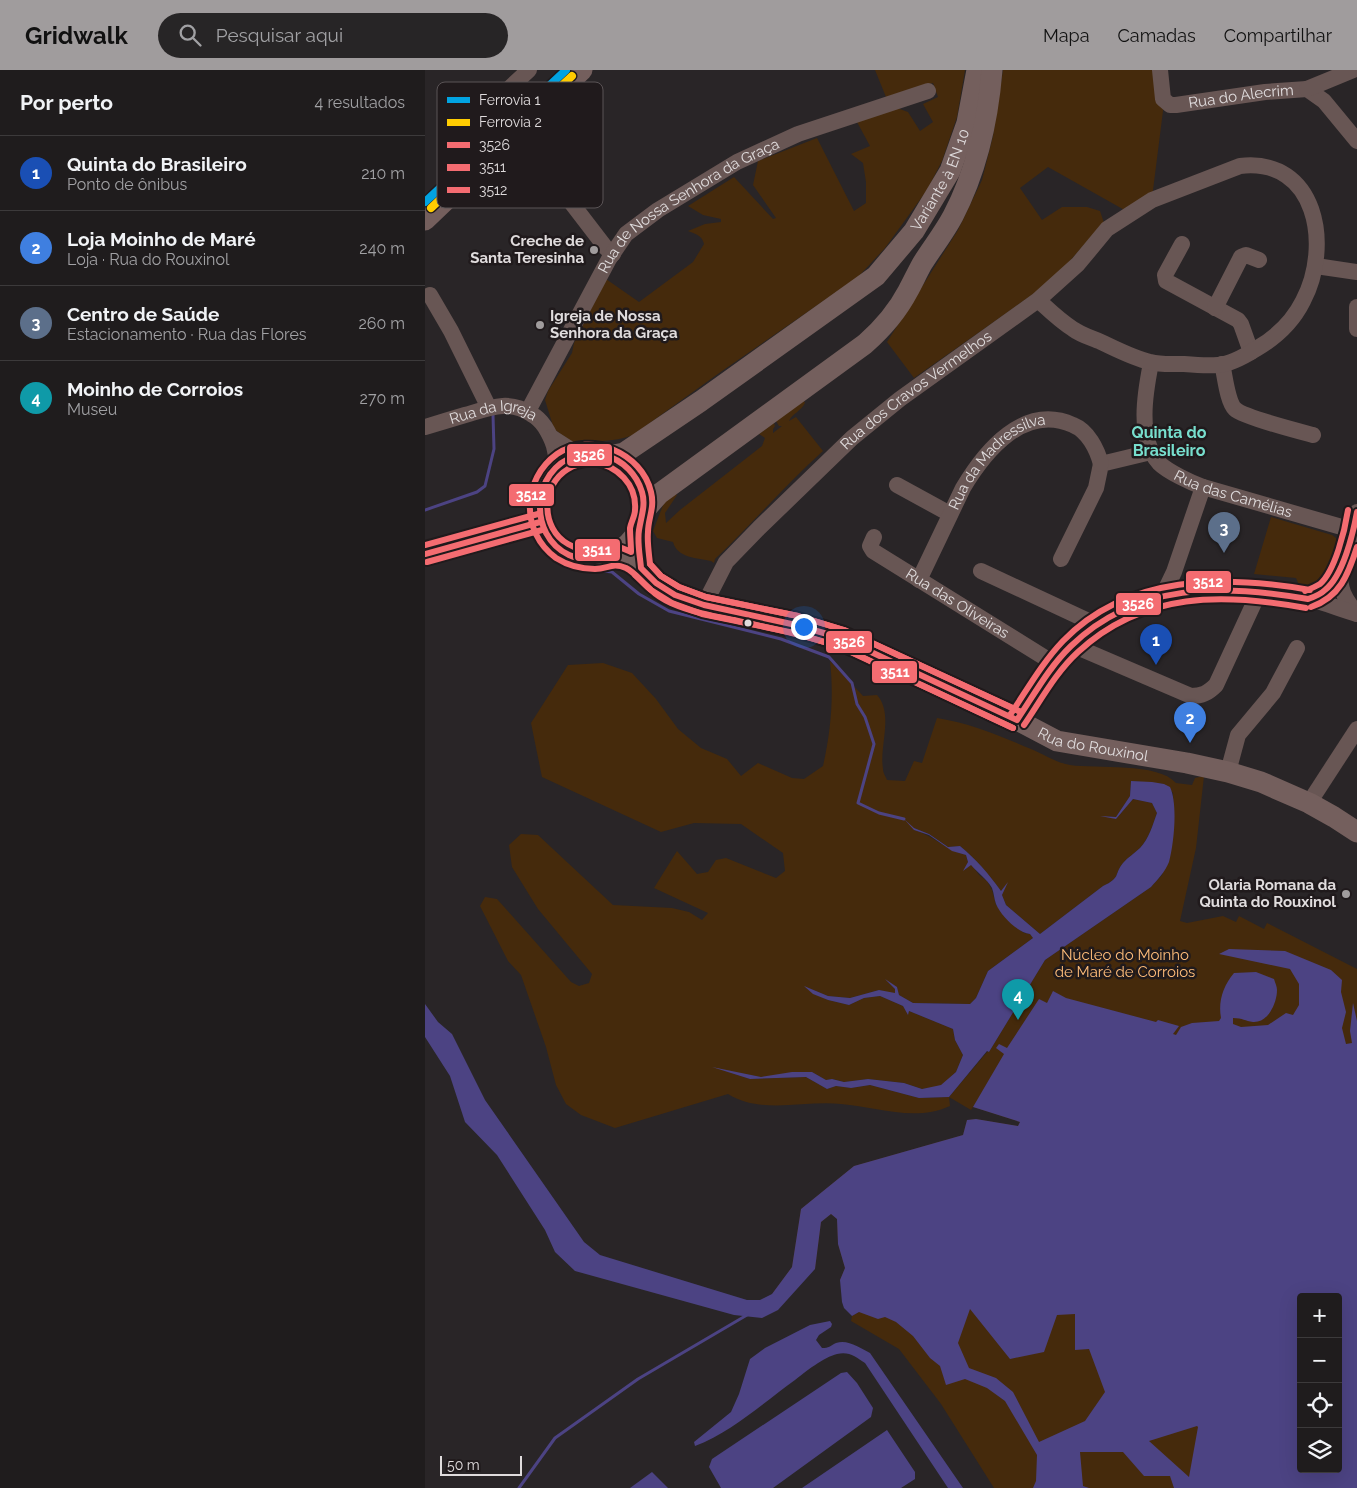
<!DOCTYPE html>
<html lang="pt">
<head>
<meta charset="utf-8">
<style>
	body { margin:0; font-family:Raleway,sans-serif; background:#272526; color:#f1f3f6 }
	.controls { position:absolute; right:15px; bottom:15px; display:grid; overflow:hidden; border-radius:5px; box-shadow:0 5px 20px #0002 }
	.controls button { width:45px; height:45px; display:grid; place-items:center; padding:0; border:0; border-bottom:1px solid #3c3a3b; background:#1f1c1d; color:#f1f3f6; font:25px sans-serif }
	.scale { position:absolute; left:15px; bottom:12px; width:82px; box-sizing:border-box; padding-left:5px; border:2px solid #e0dcdd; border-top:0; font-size:14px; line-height:18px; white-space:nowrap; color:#e0dcdd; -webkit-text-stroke:4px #201a1c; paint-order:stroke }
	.you { position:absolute; left:378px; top:556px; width:18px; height:18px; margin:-12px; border:4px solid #fff; border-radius:50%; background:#1a73e8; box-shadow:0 0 0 8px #1a73e833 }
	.badge { display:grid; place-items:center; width:32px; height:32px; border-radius:50%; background:#a09c9d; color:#fff; font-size:16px; font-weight:700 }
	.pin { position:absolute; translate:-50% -41px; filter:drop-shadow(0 1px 2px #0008) }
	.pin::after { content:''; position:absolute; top:26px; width:18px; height:15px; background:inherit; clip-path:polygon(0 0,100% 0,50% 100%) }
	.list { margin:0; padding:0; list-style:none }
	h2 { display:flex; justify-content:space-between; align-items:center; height:65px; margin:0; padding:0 20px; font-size:21px }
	h2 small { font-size:16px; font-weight:400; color:#a1a1a4 }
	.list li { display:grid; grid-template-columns:32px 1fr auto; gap:15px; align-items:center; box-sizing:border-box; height:75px; padding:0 20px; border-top:1px solid #3c3a3b }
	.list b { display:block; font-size:19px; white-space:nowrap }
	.list p { margin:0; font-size:16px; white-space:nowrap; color:#a1a1a4 }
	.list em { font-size:16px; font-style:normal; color:#a1a1a4 }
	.icon { flex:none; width:28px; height:28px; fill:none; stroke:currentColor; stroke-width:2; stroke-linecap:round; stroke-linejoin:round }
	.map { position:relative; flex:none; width:932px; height:1418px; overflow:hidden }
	header { display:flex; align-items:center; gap:30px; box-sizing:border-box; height:70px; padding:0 25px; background:#a09c9d; color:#111 }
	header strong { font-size:24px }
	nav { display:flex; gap:28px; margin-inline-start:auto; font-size:18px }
	.search { width:350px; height:45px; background:#272526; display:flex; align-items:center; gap:12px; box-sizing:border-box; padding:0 18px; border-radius:28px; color:#a1a1a4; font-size:19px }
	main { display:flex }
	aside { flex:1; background:#1f1c1d }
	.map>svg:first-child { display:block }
	.green { fill:#452a0c; fill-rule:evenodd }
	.water { fill:#4c4383; fill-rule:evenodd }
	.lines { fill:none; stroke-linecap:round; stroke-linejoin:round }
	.stream { stroke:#4c4383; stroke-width:3 }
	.minor { stroke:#685654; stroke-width:16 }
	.major { stroke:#745f5d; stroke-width:21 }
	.bus-1-casing { stroke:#201a1c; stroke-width:10 }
	.bus-2-casing { stroke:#201a1c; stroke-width:10 }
	.bus-3-casing { stroke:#201a1c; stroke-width:10 }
	.bus-1 { stroke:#f46c71; stroke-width:6 }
	.bus-2 { stroke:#f46c71; stroke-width:6 }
	.bus-3 { stroke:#f46c71; stroke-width:6 }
	.rail-1-casing { stroke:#201a1c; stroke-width:11 }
	.rail-2-casing { stroke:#201a1c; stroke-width:11 }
	.rail-1 { stroke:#01a3e1; stroke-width:8 }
	.rail-2 { stroke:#ffcc01; stroke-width:8 }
	.poi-dot { fill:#a09c9d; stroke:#201a1c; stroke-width:2 }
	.bus-dot { fill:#e0dcdd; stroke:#201a1c; stroke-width:2 }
	.labels { text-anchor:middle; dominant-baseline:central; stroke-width:5; stroke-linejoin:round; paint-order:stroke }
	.street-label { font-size:15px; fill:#e0dcdd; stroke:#201a1c }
	.poi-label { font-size:15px; font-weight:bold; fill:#e0dcdd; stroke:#201a1c; text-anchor:end }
	.park-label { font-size:15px; fill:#ffbd7a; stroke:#201a1c }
	.neighbourhood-label { font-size:16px; font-weight:bold; fill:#77decd; stroke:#201a1c }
	.key { fill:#201a1c; stroke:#5a5456; stroke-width:1 }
	.key-label { font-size:14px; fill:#e0dcdd }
	.line-badge { stroke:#201a1c; stroke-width:2 }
	.badge-label { font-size:14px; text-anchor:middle; font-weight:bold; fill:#fff }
</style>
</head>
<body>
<header>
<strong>Gridwalk</strong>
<div class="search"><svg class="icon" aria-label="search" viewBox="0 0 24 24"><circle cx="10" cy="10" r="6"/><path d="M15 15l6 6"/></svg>Pesquisar aqui</div>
<nav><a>Mapa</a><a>Camadas</a><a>Compartilhar</a></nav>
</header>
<main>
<aside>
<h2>Por perto<small>4 resultados</small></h2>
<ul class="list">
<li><span class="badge" style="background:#1a4fb4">1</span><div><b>Quinta do Brasileiro</b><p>Ponto de ônibus</p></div><em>210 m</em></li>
<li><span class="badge" style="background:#3f7fe0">2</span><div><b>Loja Moinho de Maré</b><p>Loja · Rua do Rouxinol</p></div><em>240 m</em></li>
<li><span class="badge" style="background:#5c6f8a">3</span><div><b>Centro de Saúde</b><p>Estacionamento · Rua das Flores</p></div><em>260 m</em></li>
<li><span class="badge" style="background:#0f9aa8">4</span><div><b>Moinho de Corroios</b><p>Museu</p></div><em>270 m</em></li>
</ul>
</aside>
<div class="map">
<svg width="932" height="1418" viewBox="0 0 932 1418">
	<rect width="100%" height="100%" fill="#292527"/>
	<!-- green -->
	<path class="green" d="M450,0H540L532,47L517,91L502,120L460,178L433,207L297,301L208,365C188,373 168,370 148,373L129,359L120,330L123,321L147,283L149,273L181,209L214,232L268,192L279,174C277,165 270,164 263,161L280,154L296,152V149L278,145L263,136L309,107L348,149L351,148L328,115L333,91L392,68L429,141L441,133V112L438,93L426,84L445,76L432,52L472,38L483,42L495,61L508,52L498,34L513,27L508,13L461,27Z
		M578,0H732L739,33L727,128L703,142L623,97L595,118L617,150L637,137H662L675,141L680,156L672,160L628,210L489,308L462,272L533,160L557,110L568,66Z
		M378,329L380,333C376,341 367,344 364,351L371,347L398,381C360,415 327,454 290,489L289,493L286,491C273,488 252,488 248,472L232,468L228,461L240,430L249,423L252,425L240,443L241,453L255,440L337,376L340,368L334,364L349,353L350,356L348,359V363L357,356H354L351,351Z
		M846,447L907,465L911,468C912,480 901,511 890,516C885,518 879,517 874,515L871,508L829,504Z
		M405,591L438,626L452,625C469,644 454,676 458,699C458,703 461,707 462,710L480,711L489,691L497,693L512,648C545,653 575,666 606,679C618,684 632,693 645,695C671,699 733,692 751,713L767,715L770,708L779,706L771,778L755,851L762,853L798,846L811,852L814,846L839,859L842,853L932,899V1201L610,936L591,967L913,1227H876V1399L921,1400L864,1418L734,1254L415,1210L420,1198L413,1174L412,1149L406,1144L396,1152L390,1199L347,1224L367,1197L376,1139L429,1096L538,1065L542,1050L551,1049L593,1056L595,1052L548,1037L546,1040L524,1027L525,1036C490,1052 451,1037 416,1034C379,1030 337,1045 303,1024L190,1058L156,1045L141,1034L131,1015L121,977L96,905L83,891L55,836L60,827L72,829L146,912L154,916L164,913L167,904L113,839L87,797L84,775L96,764L113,765L188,835L247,838L264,842L277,850L283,843L229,818L252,781L272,804L283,802L291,790L301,788L351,808L360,801L358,783L316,754L269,753L236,762L117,707L106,653L143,595L178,593L207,603L231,629L253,659L276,678L302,689L316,706L333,693L367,708L379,709L398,696C406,661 409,626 405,591ZM706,711L739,714L748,723L749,749L747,775L737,805L726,817L620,890L564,982L563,981L524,1027L494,1028L445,1015L426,1018L411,1016L402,1019L381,1007L325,1009L294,999L336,1007L387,1002L401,1010L408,1009L419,1012L443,1009L479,1013L497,1019L516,1016L531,1002L538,985L530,970L528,959L484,941L483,944L478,936L455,926L439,928L424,935L403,930L381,917L403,926L425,928L454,920L470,924V919L463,912L472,917L474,925L488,933L545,934L551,928L563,901L608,868L605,864L599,863L595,860L571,835L567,820L562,811L554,805L546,794L540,800L543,792L541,785C521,780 509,766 489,760V758L504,764L523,777L535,776C551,789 564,804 576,821L581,815L577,825L581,835L615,864L678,816C696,808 689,804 698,793C703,787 710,783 715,778C724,768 728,754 732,743L727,733L708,729L691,749L681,746L691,747L705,726Z
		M619,1229L753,1288L793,1418H569L516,1334L474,1279L426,1251L427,1246L434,1242Z"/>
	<!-- water -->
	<path class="water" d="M706,711L727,712L739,714L745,717C753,734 749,773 744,792C740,802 733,809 726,817L620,890L564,982L562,981L524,1027L494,1028L445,1015L426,1018L411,1016L402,1019L381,1007L325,1009L287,997L336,1007L367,1002H387L401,1010L407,1009L419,1012L443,1009L479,1013L497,1019L516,1015L531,1002L538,985L530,970L528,959L484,941L483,945L478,936L455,926L439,928L424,935L403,930L388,924L379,916L403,926L425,928L454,920L470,923V919L460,909L472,917L474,925L488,933L545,934L551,928L563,901L608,868L605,864C592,862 576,846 571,834C569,829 569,823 567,818C562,809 553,803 546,795L538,801L543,792L541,785L527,781L504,765L489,760L479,749L489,758L504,764L523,777L535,776C551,789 564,804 576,821L583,812L577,825L581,835L615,864L678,816C696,808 689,804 698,793C703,787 710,783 715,778C724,769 728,754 732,743L727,733L708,729L691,749L675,746L691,747L705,726Z
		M804,879L860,881L906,900L917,910L916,922L921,942L917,958L921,974L927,973L925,961L928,933L932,951V1418H749L745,1406H719L698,1382H655L658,1416L664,1418H608L611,1411L612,1385L580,1331L562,1318L540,1309L521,1315L515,1296L505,1288L488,1266L471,1252L460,1247L453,1249L434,1242L427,1246L419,1238L417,1232L415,1210L420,1198L413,1174L412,1149L406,1144L396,1152L390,1199L353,1240L337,1248L309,1245L150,1201L130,1182L120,1160L72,1085L40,1052L25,1006L0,967V934L13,952L27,964L60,1030L159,1172L175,1185L322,1230H335L347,1224L367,1197L376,1139L429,1096L538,1065L542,1050L551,1049L593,1056L595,1052L548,1037L579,984L571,978L574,974L582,978L614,929L622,933L628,921L641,928L731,952L733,950L754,956L748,964L751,965L756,957L767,953L794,951L796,948C793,932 798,916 809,903L831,902L849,909C850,913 852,916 852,920C852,933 843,953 828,952C820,951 818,948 808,948V954L816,957L843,955L861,943L868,945L874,935V914L865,899L794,884ZM876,1227H913V1399H876ZM545,1239L585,1289L619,1282L632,1245L650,1244V1280L664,1279L680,1322L660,1351L614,1372L588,1322L571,1308L544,1298L533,1273ZM772,1356L773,1357L764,1407L724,1371Z
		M405,1251L407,1254L406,1257L394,1265L391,1270L397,1278C404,1278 405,1276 411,1273C423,1269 435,1278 445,1283L538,1418H523L440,1293C431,1287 424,1281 412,1284C399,1287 380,1302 370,1310C338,1333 307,1362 270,1376L269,1372L306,1342L314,1324L325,1289L340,1278L385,1255Z
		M422,1302L432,1313L448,1338L446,1347L348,1418H296L284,1397L287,1389L416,1303Z
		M462,1360L490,1402V1409L476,1418H377Z
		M227,1402L243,1418H205Z"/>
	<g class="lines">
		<!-- stream -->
		<path class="stream" d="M0,440L52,422L60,416L69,379L68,345
			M128,486L147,497L187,502L214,524L244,541L356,569L404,587L427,613L432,634L440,647L449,674L433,733L454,743L479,749
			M94,1418L130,1368L213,1309L322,1245"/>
		<!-- minor -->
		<g class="minor">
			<path id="s1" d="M735,0L738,29L745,35H751L840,22L882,19L899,31L932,71"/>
			<path d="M882,19L928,0"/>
			<path d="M92,62L181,178L188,184"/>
			<path d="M84,70L83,55L74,37L76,26L104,0"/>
			<path d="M757,174L740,205L741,211L813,250L816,254L826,282"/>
			<path d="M891,196L932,202"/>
			<path d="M5,225L26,261L64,338"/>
			<path d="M932,237V259"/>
			<path d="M790,238L816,187L821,185L834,190"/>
			<path id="s2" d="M726,293C720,323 712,368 734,393C743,402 767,413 778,417L927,460"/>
			<path d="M797,294C800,305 802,331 810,339C818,347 873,361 888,365"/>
			<path id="s3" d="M103,341L184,189L201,164L233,140L312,92L373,64L503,21"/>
			<path id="s4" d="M0,357C13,353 27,349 40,345C64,338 84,329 106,344C112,347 116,351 120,357C128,370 132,381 131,396"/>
			<path d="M126,367L154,385"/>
			<path d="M472,415L525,444"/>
			<path id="s5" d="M449,467L445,476L448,481L630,594"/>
			<path d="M636,489L671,418L676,394L726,382"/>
			<path d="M915,498C914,519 919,528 932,544"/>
			<path d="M556,501L672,555"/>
			<path id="s6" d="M494,510L538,418C560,381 599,333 648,355C663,361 672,379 676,394"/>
			<path d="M738,525L749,502L778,417"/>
			<path d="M883,529C889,527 896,524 901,520C914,510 930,459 932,442"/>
			<path id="s7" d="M279,535L301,492L334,458L427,368L475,329L613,230L653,194L682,159L727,130L815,96C892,87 907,176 878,231C868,251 850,268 831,279C820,286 806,294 793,295C782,296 770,295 759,294C748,294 735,295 725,292C708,288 691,279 676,272C667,268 656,265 648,259C635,251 624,240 613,230"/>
			<path d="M647,575L766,626C777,626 783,623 791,615L835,520"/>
			<path d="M592,650C609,624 625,595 649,574C714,515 799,510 881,528C898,532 915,539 932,544"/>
			<path d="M803,702L813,665L848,623L872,578"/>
			<path d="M884,733L932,659"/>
		</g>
		<!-- major -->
		<g class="major">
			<path d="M0,150L157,0"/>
			<circle cx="166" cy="436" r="53"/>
			<path id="s8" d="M184,386L199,383L276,331L451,206L489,161L525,101L542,53L552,0"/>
			<path d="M219,441L234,424L440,274C457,259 472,242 483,221C488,212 492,203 497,194C507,178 519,163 528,146C551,102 563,50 567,0"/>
			<path d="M0,484L115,452"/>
			<path id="s9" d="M189,485L207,491L216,498L231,513L250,525L279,535L371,555L416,568L592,650L632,671L762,693L803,702L836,712L884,733L909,747L932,762"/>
		</g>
		<!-- bus-1 casing -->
		<g class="bus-1-casing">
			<path id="bus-1" d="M0,484L115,452
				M189,485C183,486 177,489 170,489C163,489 150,488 144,485C102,465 107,400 150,386C155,384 161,385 165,385C171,385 176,385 181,386C198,390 212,405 217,422C221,435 216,447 214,460C212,472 215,486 216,498L231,513L250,525L279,535L371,555L416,568L592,650
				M883,529C889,527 895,525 900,520C918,506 928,464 932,442
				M592,650C609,625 624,597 646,576C712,512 798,514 883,529"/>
		</g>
		<!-- bus-2 casing -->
		<g class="bus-2-casing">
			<path id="bus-2" d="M169,392C192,396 212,414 210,440C210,446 206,452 205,458C205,466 206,474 206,482C201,480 194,476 188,476C183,477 178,479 173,480C163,482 151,479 143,474C115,458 116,415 143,399C150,394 160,393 169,392Z
				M2,492L117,460
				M225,494L236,506L254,517L281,527L373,546L419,560L596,642
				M210,505L226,520L247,533L277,544L369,563L413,576L588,658
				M886,537C915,527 923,505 932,477
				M599,655C616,630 631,602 653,582C719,521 799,523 881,538"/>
		</g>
		<!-- bus-3 casing -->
		<g class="bus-3-casing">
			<path id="bus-3" d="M0,475L113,444
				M880,521C885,519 890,517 895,514C910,501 920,460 923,440
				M585,645C602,620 617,593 638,571C703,504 799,505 885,520
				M588,658C549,640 510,621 470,603C451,594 431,583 411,576C378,564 343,558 309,550C288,546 266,542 246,533C239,530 231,525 226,520C217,513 211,503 201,498C187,492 183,499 170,499C157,499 142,495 131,488C95,462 97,409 132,384C166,361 217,383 226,422C230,438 223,448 223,462C222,472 224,484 225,494L236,506L254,517L281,527L373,546L419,560L596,642"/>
		</g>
		<!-- bus-1 -->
		<use href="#bus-1" class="bus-1"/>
		<!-- bus-2 -->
		<use href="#bus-2" class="bus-2"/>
		<!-- bus-3 -->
		<use href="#bus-3" class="bus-3"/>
		<!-- rail-1 casing -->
		<g class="rail-1-casing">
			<path id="rail-1" d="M0,132L141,0"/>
		</g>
		<!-- rail-2 casing -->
		<g class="rail-2-casing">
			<path id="rail-2" d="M6,138L147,6"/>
		</g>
		<!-- rail-1 -->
		<use href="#rail-1" class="rail-1"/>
		<!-- rail-2 -->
		<use href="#rail-2" class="rail-2"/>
	</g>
	<!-- markers -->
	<g class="poi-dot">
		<circle cx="169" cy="180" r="5"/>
		<circle cx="115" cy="255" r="5"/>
		<circle cx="921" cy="824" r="5"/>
	</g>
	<circle class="bus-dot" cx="323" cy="553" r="4.5"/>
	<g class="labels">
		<!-- street labels -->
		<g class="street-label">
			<text stroke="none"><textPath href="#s1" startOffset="110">Rua do Alecrim</textPath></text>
			<text stroke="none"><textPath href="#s8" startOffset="440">Variante à EN 10</textPath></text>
			<text stroke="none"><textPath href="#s3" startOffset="269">Rua de Nossa Senhora da Graça</textPath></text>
			<text stroke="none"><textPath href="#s7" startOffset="305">Rua dos Cravos Vermelhos</textPath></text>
			<text stroke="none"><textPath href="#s4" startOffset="71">Rua da Igreja</textPath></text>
			<text stroke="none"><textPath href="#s6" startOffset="146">Rua da Madressilva</textPath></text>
			<text stroke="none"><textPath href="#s2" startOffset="185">Rua das Camélias</textPath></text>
			<text stroke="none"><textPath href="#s5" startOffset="115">Rua das Oliveiras</textPath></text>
			<text stroke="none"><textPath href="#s9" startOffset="521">Rua do Rouxinol</textPath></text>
		</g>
		<!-- poi labels -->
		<g class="poi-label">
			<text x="159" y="171">Creche de<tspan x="159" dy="17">Santa Teresinha</tspan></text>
			<text x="125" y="246" text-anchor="start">Igreja de Nossa<tspan x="125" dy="17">Senhora da Graça</tspan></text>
			<text x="911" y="815">Olaria Romana da<tspan x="911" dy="17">Quinta do Rouxinol</tspan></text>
		</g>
		<!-- park labels -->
		<g class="park-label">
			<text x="700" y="885">Núcleo do Moinho<tspan x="700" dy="17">de Maré de Corroios</tspan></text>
		</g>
		<!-- neighbourhood labels -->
		<g class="neighbourhood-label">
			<text x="744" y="362">Quinta do<tspan x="744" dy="18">Brasileiro</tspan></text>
		</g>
	</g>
	<!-- legend -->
	<rect x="12" y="12" width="166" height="126" rx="8" class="key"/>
	<rect x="22" y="27" width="23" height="6" fill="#01a3e1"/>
	<rect x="22" y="49" width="23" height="7" fill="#ffcc01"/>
	<rect x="22" y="72" width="23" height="6" fill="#f46c71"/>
	<rect x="22" y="94" width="23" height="7" fill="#f46c71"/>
	<rect x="22" y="117" width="23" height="6" fill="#f46c71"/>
	<g class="key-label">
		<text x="54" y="35">Ferrovia 1</text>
		<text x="54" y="57">Ferrovia 2</text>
		<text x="54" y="80">3526</text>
		<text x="54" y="102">3511</text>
		<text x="54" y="125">3512</text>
	</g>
	<g class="line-badge">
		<rect x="141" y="373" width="47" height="24" rx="5" fill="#f46c71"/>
		<rect x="83" y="413" width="47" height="24" rx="5" fill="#f46c71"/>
		<rect x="149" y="468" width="47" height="24" rx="5" fill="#f46c71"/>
		<rect x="760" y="500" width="47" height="24" rx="5" fill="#f46c71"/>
		<rect x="690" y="522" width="47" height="24" rx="5" fill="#f46c71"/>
		<rect x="400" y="560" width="48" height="24" rx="5" fill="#f46c71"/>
		<rect x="446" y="590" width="47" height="24" rx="5" fill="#f46c71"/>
	</g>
	<g class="badge-label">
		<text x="164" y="390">3526</text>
		<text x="106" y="430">3512</text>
		<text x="172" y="485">3511</text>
		<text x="783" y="517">3512</text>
		<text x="713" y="539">3526</text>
		<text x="424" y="577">3526</text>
		<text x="470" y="607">3511</text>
	</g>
</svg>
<div class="controls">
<button>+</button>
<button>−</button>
<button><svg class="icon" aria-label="locate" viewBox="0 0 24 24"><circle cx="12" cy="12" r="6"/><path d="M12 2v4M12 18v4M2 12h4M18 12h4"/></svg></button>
<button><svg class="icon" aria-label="layers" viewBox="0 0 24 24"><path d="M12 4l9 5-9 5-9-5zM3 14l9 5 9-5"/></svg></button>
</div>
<div class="scale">50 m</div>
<div class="you"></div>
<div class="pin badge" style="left:731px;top:595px;background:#1a4fb4">1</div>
<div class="pin badge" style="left:765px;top:673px;background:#3f7fe0">2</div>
<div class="pin badge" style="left:799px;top:483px;background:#5c6f8a">3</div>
<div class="pin badge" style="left:593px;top:950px;background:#0f9aa8">4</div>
</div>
</main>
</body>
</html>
